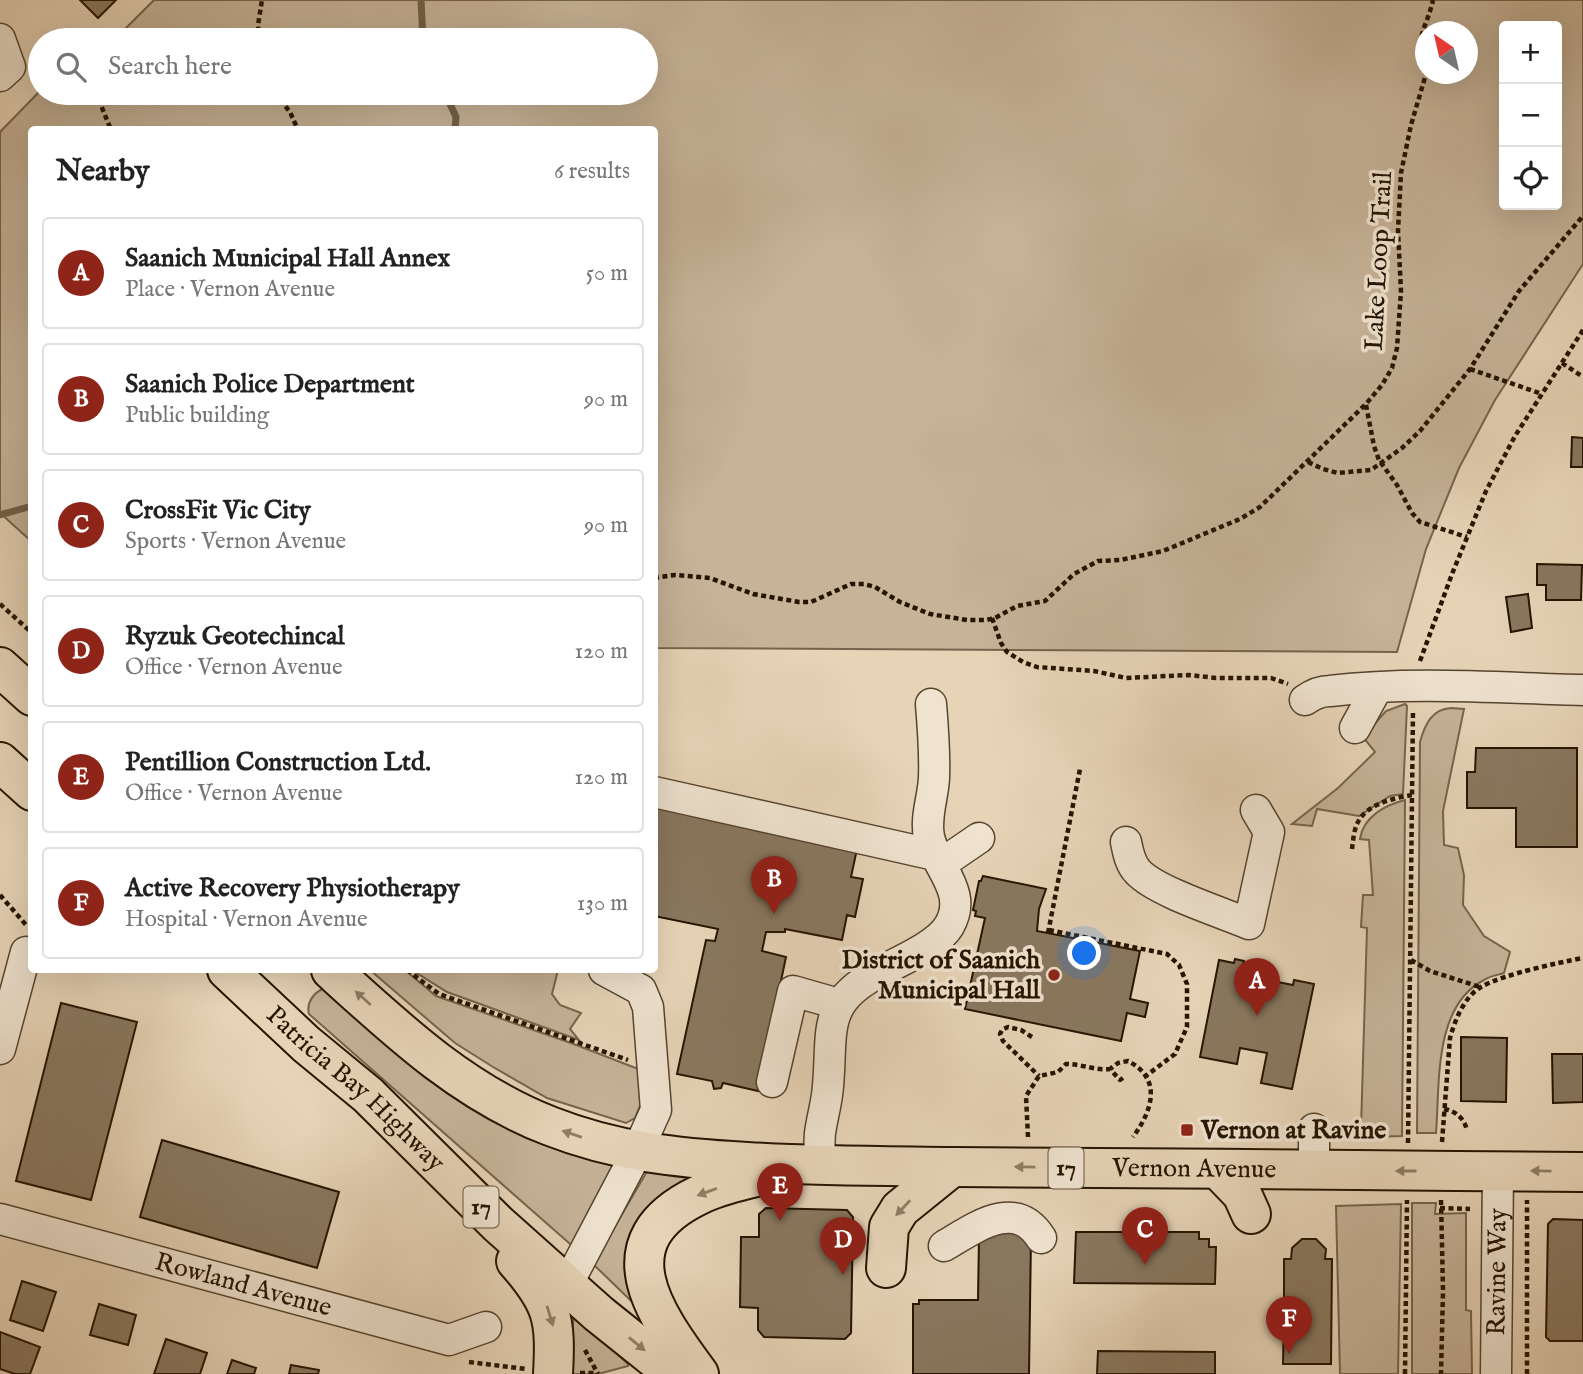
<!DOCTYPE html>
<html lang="en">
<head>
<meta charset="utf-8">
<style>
	body { margin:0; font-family:"IM FELL English",serif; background:#f6f6f6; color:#222 }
	.controls { position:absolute; right:21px; top:21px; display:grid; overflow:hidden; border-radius:7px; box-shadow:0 7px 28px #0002 }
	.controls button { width:63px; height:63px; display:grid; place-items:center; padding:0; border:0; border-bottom:2px solid #e0e0e0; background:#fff; color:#222; font:35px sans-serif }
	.compass { position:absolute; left:1415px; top:21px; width:63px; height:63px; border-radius:50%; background:#fff; box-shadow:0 7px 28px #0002; rotate:326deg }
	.you { position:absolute; left:1085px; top:954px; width:24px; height:24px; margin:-18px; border:5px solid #fff; border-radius:50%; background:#1a73e8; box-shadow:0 0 0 10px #1a73e833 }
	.badge { display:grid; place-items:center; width:46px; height:46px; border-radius:50%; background:#8f2418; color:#fff; font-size:23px; font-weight:700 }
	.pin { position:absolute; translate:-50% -58px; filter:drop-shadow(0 2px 4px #0008) }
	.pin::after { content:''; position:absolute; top:37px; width:24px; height:21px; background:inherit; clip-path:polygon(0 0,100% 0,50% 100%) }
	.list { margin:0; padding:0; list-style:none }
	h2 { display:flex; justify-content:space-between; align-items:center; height:91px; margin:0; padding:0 28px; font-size:30px }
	h2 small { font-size:23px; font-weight:400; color:#767676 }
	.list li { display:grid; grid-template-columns:46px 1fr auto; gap:21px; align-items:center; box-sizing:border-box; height:112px; margin:0 14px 14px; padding:0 14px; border:2px solid #e0e0e0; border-radius:7px }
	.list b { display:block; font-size:26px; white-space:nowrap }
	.list p { margin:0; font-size:23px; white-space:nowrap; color:#767676 }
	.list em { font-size:23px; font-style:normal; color:#767676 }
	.icon { flex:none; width:38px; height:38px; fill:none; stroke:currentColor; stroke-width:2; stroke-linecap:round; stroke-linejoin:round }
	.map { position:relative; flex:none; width:1583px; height:1374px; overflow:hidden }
	.search { position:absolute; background:#fff; box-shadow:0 7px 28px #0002; left:28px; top:28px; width:630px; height:77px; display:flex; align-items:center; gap:18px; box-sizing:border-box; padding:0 24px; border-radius:38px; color:#767676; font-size:26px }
	.panel { position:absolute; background:#fff; box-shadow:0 7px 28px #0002; left:28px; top:126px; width:630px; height:847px; border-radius:7px }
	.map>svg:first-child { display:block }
	.green { fill:#c6b398; stroke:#75644c; stroke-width:2; fill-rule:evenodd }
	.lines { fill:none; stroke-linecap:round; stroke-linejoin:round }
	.stream { stroke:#716049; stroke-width:7 }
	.building { fill:#89785f; stroke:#241400; stroke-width:2 }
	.minor-casing { stroke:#55442e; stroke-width:33 }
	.highway-casing { stroke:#241400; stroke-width:42 }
	.path { stroke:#241400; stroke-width:4.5; stroke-dasharray:5 3.5; stroke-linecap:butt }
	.minor { stroke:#efe3d0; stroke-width:30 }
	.highway { stroke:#e7d4b7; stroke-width:38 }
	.highway-bridge-casing { stroke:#241400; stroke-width:42; stroke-linecap:butt }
	.highway-bridge { stroke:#e7d4b7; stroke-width:38 }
	.oneway { fill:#8f7e65 }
	.poi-dot { fill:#8f2418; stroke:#efe3d0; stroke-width:2.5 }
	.labels { text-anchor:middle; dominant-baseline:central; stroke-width:7; stroke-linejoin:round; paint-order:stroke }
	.shield { fill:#efe3d0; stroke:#61523e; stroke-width:2 }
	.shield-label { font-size:24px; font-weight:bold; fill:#241400 }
	.street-label { font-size:26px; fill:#241400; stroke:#efe3d0 }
	.poi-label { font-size:26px; font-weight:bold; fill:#241400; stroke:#efe3d0; text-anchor:end }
</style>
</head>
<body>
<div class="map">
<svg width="1583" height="1374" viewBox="0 0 1583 1374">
	<rect width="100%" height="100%" fill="#e7d4b7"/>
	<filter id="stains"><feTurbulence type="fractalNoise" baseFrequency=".00286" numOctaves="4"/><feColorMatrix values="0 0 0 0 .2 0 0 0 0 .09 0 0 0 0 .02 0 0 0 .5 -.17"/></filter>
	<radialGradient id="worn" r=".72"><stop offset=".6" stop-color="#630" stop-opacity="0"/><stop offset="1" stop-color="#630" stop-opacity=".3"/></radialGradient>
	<!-- green -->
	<path class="green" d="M154,0H1583V264L1495,400L1459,468L1426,549L1397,652L655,648L654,130H32L31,541L0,513V132L40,91V93H646V40H114ZM1504,26H1557V205H1504ZM1426,32H1468V74H1426Z
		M1405,704L1407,706L1403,794L1390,796L1359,816L1317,809L1312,826L1292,824L1338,788L1375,752L1363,737L1386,711Z
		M1451,708L1464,709L1443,811L1444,845L1458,848L1464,875L1463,905L1484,936L1510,952L1504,973C1498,975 1490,976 1484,980C1433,1006 1440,1085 1436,1133H1417L1420,742C1425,724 1432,709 1451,708Z
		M1405,800L1402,1136L1343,1138L1361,1128L1367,928L1361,927L1363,895H1373L1369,840L1360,839C1363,817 1385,805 1405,800Z
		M370,970H405L436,996L571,1043L641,1070L645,1093L635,1118L626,1123L547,1098L493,1067L455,1043Z
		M412,970H558L552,994L560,1005L581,1013L570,1029L579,1040L447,992Z
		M324,988L620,1164L578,1251L309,1014C306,1002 314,993 324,988Z
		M649,1168L717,1177L667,1201L653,1322L593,1264Z
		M1412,1203H1436L1435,1214L1466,1213V1310L1471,1311L1472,1374H1412Z
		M1401,1204L1398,1374H1340L1336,1206Z
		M574,1313L628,1364V1366L598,1374H569Z"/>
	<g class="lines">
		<!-- stream -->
		<path class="stream" d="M421,0L423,40
			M445,93L456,117L455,130
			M0,515L32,506"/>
	</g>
	<!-- building -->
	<path class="building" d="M80,0H116L98,18Z
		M1572,437L1583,438V467H1571Z
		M1537,564L1582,565L1581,600H1546V585H1537Z
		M1528,594L1532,628L1511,632L1506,597Z
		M1476,748H1577V847H1516V808H1467V772H1475Z
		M654,805L857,849L851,877L863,879L855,917L847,915L842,940L785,929V932H766L762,951L786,957L758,1091L723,1083L721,1088L714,1089L712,1081L677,1074L706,940L715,941L718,929L654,916Z
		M983,876L1046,889L1039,909L1037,931L1140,951L1130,999L1148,1003L1145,1017L1127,1013L1121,1041L965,1009L985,918L975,916L976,911L973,910L979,881H981Z
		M1235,959L1244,961L1243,965L1255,967L1253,977L1293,985L1294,980L1314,984L1292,1089L1261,1083L1267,1053L1240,1048L1237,1064L1200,1057L1219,960L1234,963Z
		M61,1003L137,1022L91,1200L16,1181Z
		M1461,1037L1507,1038L1506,1102L1461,1101Z
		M1552,1054H1583V1102L1553,1103Z
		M162,1140L339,1192L317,1268L140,1217Z
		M766,1208L847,1210L853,1217L851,1333L845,1339L764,1337L758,1330V1308L740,1307L741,1237H759V1214Z
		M1553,1219L1583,1220V1341H1550L1546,1337L1548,1224Z
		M997,1226L1031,1238L1029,1374H913V1304H919V1300H978L979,1237Z
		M1076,1232H1199V1239H1209V1247H1216L1215,1284L1074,1283Z
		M1302,1239H1316L1326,1249L1325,1259H1332L1331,1364H1283L1284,1317H1280V1300H1284V1259H1291L1292,1248Z
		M22,1281L56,1292L43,1331L10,1320Z
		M99,1304L136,1315L128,1345L90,1335Z
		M0,1332L40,1347L30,1374H15L0,1369Z
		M166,1339L207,1353L200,1374H154Z
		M1098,1351L1215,1352V1374H1097Z
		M232,1360L256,1368L254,1374H227Z
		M291,1365L319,1370L318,1374H289Z"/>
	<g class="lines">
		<!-- minor casing -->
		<g class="minor-casing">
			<g id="minor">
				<path d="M0,39L10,67L0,76"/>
				<path d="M1305,700C1312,695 1321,691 1330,691C1413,681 1499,688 1583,690"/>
				<path d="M1355,728L1377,688"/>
				<path d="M654,792L935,855"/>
				<path d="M1126,842C1128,852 1130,864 1138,872C1157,892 1221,912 1249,924L1269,832L1256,810"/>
				<path d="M941,864L979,838"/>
				<path d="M0,1049L26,952"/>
				<path d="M772,1082L793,991L828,1001L838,1008"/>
				<path d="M819,1165C820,1155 819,1144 820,1133C822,1118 827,1102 828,1086C833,1031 821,1003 878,973C899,961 937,946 949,926C969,892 936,868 929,837C925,817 933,798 934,778C935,753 933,728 931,704"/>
				<path d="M1314,1170V1129"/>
				<path id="s1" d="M0,1219L449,1340L486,1327"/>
				<path d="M944,1246C975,1228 1015,1197 1041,1238"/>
				<path d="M567,1285L637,1152L656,1110L648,1007L641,990L604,970"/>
				<path id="s2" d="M1496,1374L1498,1171"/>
			</g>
		</g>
		<!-- highway casing -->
		<g class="highway-casing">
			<g id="highway">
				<path d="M0,667L32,696"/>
				<path d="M0,762L32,791"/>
				<path id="s3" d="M227,970L306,1044L368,1095L498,1224L599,1314L674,1374"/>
				<path id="s4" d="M331,970C398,1031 464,1093 550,1126C616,1152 678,1158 747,1162C816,1166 885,1166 954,1167C1088,1167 1222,1169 1356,1170"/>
				<path d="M1218,1169L1242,1194L1251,1214"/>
				<path d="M1456,1171L1583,1172"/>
				<path d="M516,1261C553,1303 556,1319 553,1374"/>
				<path d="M886,1268L889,1227L900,1209L952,1167"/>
				<path d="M699,1374C653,1312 603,1241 699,1195C721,1184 747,1180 770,1173"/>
			</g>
		</g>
		<!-- path -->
		<path class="path" d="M259,40L258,25L262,0
			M1426,69C1412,40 1427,28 1433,0
			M93,93L98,98L111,130
			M275,93L290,112L298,130
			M1562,363L1583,377
			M1470,369L1542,394
			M1366,405L1374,446L1379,460L1397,485L1412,513L1420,522L1467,537
			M1308,462L1323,469L1338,473L1371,470L1402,448L1420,431L1470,369L1519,291L1583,216
			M654,578L675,575L710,578L753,594L799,602H811L851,584H864L875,587L900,602L930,614L967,620H986L995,618L1017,606L1045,601L1074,574L1098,561L1120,560L1163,551L1240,519L1260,507L1366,404L1382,385L1392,368L1397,348L1401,291L1398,231L1401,173L1411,125L1426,74
			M0,604L32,633
			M992,618L1001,643L1007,652L1023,662L1037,667L1094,671L1126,678L1189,675L1216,678H1271L1288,684
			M1420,661L1452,574L1486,491L1515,436L1583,330
			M1352,849C1353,841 1354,829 1358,822C1367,804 1394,798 1412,795
			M0,895L27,926
			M1049,930L1167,954L1179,965L1187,984V1027L1175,1054L1147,1075
			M1048,933L1080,769
			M1411,960L1430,971L1480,987
			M407,970L439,994L628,1060
			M1032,1037L1021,1030L1008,1027L1002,1030L1000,1034L1003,1041L1039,1076
			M1123,1078L1120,1080L1110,1069L1118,1063L1128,1061C1163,1079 1152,1111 1133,1137
			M1444,1109C1456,1111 1465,1119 1467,1131
			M1028,1137L1026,1096L1039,1076L1058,1072L1066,1064C1082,1064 1097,1071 1110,1069
			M1442,1142L1450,1038C1455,1020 1464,997 1481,987C1504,974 1557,963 1583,958
			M1408,1143L1413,711
			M1441,1200L1443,1291L1441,1374
			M1440,1208L1470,1209
			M585,1350L598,1374
			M469,1362L526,1369
			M580,1373H597
			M1405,1374L1407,1200
			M1527,1374V1200"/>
		<!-- minor -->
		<use href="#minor" class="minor"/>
		<!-- highway -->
		<use href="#highway" class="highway"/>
		<!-- highway-bridge casing -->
		<g class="highway-bridge-casing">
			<path id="highway-bridge" d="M1356,1170L1456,1171"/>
		</g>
		<!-- highway-bridge -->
		<use href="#highway-bridge" class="highway-bridge"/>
	</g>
	<!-- one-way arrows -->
	<defs><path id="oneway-solid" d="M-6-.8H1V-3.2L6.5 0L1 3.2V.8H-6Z" transform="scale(1.75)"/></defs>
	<g class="oneway">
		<use href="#oneway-solid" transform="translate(363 998) rotate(-138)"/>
		<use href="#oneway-solid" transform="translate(572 1134) rotate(-161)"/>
		<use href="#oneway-solid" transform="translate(1025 1167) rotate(-179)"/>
		<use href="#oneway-solid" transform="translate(1406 1171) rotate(-180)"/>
		<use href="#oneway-solid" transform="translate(1541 1171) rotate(-179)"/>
		<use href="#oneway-solid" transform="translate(707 1192) rotate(160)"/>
		<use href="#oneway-solid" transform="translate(903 1208) rotate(133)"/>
		<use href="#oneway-solid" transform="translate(550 1316) rotate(73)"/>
		<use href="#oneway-solid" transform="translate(637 1344) rotate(39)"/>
	</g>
	<!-- markers -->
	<g class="poi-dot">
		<circle cx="1054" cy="975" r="7"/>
		<rect x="1180" y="1123" width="14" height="14" rx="3.5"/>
	</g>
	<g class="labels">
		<!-- shield labels -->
		<g class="shield">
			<rect x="1048.5" y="1147.5" width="35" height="41" rx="5"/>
			<rect x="463.5" y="1186.5" width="35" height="41" rx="5"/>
		</g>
		<g class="shield-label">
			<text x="1066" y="1168">17</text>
			<text x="481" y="1207">17</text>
		</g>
		<!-- street labels -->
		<g class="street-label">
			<text transform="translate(1379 261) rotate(-87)">Lake Loop Trail</text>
			<text stroke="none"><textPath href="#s3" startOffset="175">Patricia Bay Highway</textPath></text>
			<text stroke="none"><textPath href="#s4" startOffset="919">Vernon Avenue</textPath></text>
			<text stroke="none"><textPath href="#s2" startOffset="102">Ravine Way</textPath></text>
			<text stroke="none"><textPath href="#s1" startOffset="252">Rowland Avenue</textPath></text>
		</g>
		<!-- poi labels -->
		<g class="poi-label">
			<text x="1040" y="960">District of Saanich<tspan x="1040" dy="30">Municipal Hall</tspan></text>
			<text x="1201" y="1130" text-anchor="start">Vernon at Ravine</text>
		</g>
	</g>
	<rect width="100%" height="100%" filter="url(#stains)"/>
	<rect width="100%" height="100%" fill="url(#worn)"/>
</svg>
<div class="controls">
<button>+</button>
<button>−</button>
<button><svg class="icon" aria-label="locate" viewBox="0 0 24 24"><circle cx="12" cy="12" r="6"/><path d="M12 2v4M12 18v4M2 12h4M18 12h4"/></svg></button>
</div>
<svg class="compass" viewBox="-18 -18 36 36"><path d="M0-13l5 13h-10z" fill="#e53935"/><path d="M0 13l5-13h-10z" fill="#767676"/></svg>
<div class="you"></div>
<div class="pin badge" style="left:1257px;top:1016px">A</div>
<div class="pin badge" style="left:774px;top:914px">B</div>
<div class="pin badge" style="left:1145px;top:1265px">C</div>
<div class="pin badge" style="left:843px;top:1275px">D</div>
<div class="pin badge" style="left:780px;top:1221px">E</div>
<div class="pin badge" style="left:1289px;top:1354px">F</div>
<div class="search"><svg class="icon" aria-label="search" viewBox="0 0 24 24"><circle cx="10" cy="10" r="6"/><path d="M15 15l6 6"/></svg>Search here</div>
<section class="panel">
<h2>Nearby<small>6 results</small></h2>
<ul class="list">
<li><span class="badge">A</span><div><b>Saanich Municipal Hall Annex</b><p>Place · Vernon Avenue</p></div><em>50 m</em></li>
<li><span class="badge">B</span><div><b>Saanich Police Department</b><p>Public building</p></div><em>90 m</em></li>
<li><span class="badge">C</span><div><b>CrossFit Vic City</b><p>Sports · Vernon Avenue</p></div><em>90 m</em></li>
<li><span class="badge">D</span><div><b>Ryzuk Geotechincal</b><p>Office · Vernon Avenue</p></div><em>120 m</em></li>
<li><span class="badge">E</span><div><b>Pentillion Construction Ltd.</b><p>Office · Vernon Avenue</p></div><em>120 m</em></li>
<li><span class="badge">F</span><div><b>Active Recovery Physiotherapy</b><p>Hospital · Vernon Avenue</p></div><em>130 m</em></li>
</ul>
</section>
</div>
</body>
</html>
